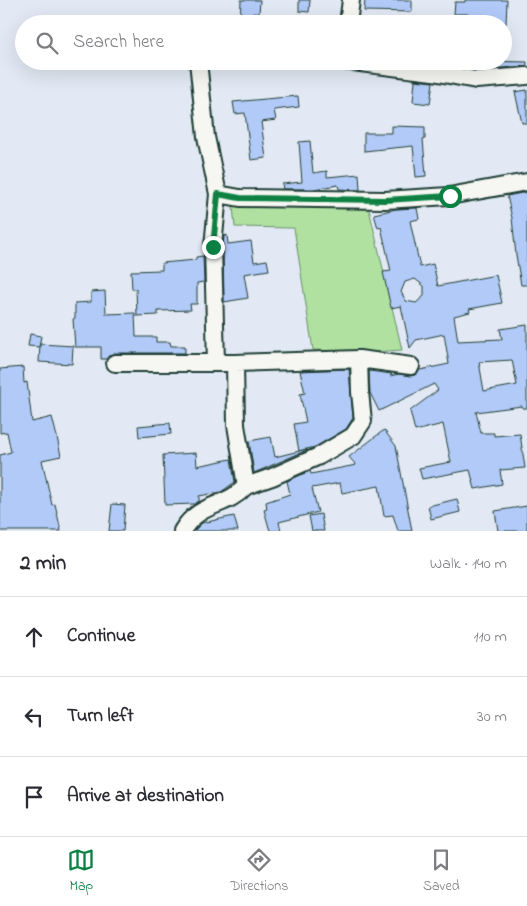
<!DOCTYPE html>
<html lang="en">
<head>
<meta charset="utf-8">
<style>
	body { margin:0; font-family:"Indie Flower",sans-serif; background:#f2f2f3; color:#2b2b33 }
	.stop { position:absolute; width:15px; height:15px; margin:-11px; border:4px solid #0b8043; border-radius:50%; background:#fff }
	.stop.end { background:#0b8043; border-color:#fff; box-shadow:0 1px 5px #0008 }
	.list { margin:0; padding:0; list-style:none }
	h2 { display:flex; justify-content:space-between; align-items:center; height:65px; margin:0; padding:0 20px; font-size:21px }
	h2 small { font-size:16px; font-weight:400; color:#7c7c81 }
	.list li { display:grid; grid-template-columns:32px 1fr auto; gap:15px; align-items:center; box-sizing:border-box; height:80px; padding:0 20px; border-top:1px solid #e1e1e2 }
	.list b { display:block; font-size:19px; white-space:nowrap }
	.list em { font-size:16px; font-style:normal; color:#7c7c81 }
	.icon { flex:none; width:28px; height:28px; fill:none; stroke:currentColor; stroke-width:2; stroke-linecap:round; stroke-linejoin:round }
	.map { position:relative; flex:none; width:527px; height:531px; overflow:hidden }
	.search { position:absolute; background:#fff; box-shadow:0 5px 20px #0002; left:15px; right:15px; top:15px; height:55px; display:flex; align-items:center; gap:12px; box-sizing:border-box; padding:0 18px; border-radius:28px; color:#7c7c81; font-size:19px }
	.sheet { height:305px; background:#fff }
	nav { display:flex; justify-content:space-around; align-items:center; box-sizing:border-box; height:70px; border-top:1px solid #e1e1e2; background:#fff; font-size:14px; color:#7c7c81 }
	nav a { display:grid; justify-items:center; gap:2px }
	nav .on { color:#0b8043 }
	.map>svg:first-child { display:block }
	.green { fill:#b0e1a1; stroke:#688f6a }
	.building { fill:#b2caf8; stroke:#1f3d34; fill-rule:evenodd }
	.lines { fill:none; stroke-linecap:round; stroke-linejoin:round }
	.minor-casing { stroke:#1f3d34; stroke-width:20 }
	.minor { stroke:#f6f6f2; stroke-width:16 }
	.route { stroke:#0b8043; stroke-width:6 }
</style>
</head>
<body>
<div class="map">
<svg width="527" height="531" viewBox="0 0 527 531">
	<rect width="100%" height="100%" fill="#e2e9f4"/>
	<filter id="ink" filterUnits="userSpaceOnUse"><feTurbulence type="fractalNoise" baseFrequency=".02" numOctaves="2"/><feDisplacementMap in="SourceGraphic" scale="10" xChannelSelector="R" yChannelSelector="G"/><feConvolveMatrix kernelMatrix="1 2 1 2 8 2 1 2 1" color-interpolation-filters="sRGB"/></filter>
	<g filter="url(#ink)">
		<!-- green -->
		<path class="green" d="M233,206L369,209L402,350L374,352L313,350L294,228L235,227Z"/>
		<!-- building -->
		<path class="building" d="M241,0H260L259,14L253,13V24H240Z
			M299,0H310L309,12L299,11Z
			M365,0H412V12L364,11Z
			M465,0H507L506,24H469L468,14H454L455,2H465Z
			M480,61L527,62V66L477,70L440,63Z
			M415,80L433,82L430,104L413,102Z
			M527,90V123H522L515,92Z
			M298,96L299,107L274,110L276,120L261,122L266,158L251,160L245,113L235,114L233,102Z
			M392,126L425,127V139H423L426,176L416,177L413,146L364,151V133H392Z
			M310,141L313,173L327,171V177L359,174L360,190L339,189L338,185L313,189H283L282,184L302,182L299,142Z
			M527,192V285H521L516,255L512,218L507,196Z
			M417,208L419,219L410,221L420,267L433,264L438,286L496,275L502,303L469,309L470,312L454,316L458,341L502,339L500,329L527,325V408H522V406L476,412L481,433H494V436L520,434L525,468L500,470L502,484L475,489L470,470L422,479L419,468L451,462L443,424L415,431L410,411L438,390L434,384L379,411L370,393L369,371L392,374L390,376L399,374L410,376L415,375L420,370L449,364L444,334L416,340L410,348L401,306L391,308L383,272L391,271L381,227L378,228L374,214L396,209ZM415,279L424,286V296L416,303L406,301L401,292L405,282ZM512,360L517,385L484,391L479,362Z
			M227,235L228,244L251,241L254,262L267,260L269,270L244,274L248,298L224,302L223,247L224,236Z
			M203,256L204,282L197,283V304H190L191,310L158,311V315L137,316L136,289H132L131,271L162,270V263L196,260V257Z
			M105,291L106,314L135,313L136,337H156V342H170L171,346H185V353H115L110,355L106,359H101V347H75L73,319L75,318V303L91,302V292Z
			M30,334L41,336L39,347L28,346Z
			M40,344L73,346L72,364L39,362Z
			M23,367L24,383L27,382L32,422L52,417L57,437L61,456L42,460L52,505L55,504L61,531H0V455L11,452L7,432L0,433V369Z
			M349,369L353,418L346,429L315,447L299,451L294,424L306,422L300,394L305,393L300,371Z
			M170,423L171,434L139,437L138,426Z
			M384,430L396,446L412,531H398L393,515L384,516L379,486L342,493L340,483L312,488L318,512L279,522L281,531H270L264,510L267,509L266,502L290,494L287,481L310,471L311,474L356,465L349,457Z
			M271,437L275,457L307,449V450L254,473L249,441Z
			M196,453L197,466L231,459L235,482L221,492L199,496V501L195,504L165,505L163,455Z
			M457,499L460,512L431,519L428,506Z
			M112,504L125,505L123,531H109Z
			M527,506V531H498L495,511Z
			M321,514L324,531H312L309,516Z
			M234,516L238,531H194L202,523Z"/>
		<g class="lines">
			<!-- minor casing -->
			<g class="minor-casing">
				<path id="minor" d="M348,24L351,0
					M198,61L206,137L218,194L240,198L385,200L449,196L527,182
					M344,61L433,72L476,80L527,76
					M115,363H235L359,359L411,366
					M216,363L213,247L218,194
					M246,486L272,477L319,456L353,436L363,421L360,392L359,359
					M182,531C200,501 225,509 246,486L236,425L235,363"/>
			</g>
			<!-- minor -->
			<use href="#minor" class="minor"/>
		</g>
	</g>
	<g class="lines" filter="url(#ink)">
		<!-- route -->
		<path class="route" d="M213,247L218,194L240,198L385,200L450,196"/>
	</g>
</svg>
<div class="stop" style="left:450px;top:196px"></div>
<div class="stop end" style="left:213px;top:247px"></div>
<div class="search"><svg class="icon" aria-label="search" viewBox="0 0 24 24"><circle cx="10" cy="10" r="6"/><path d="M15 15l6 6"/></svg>Search here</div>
</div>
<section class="sheet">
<h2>2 min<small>Walk · 140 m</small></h2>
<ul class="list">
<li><svg class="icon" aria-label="ahead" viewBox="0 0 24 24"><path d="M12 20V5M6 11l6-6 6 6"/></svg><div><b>Continue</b></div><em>110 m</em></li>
<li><svg class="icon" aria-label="left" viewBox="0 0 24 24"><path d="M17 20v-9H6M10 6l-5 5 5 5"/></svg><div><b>Turn left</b></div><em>30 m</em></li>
<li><svg class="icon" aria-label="arrive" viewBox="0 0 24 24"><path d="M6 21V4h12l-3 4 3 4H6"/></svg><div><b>Arrive at destination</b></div></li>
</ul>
</section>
<nav>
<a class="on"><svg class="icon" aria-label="map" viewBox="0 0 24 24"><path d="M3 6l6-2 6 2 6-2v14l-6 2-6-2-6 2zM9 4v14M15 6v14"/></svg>Map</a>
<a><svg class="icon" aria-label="directions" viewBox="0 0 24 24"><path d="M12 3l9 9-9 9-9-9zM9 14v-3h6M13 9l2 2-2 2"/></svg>Directions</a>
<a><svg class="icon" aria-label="saved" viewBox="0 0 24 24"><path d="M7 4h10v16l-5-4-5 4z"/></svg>Saved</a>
</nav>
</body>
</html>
